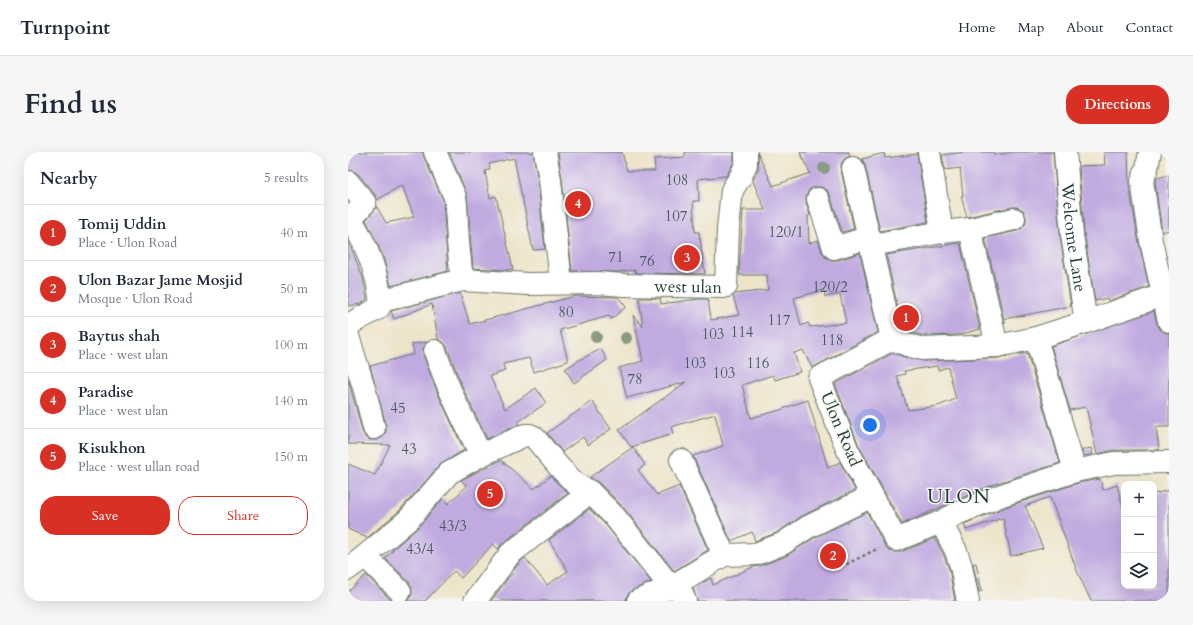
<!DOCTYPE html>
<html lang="en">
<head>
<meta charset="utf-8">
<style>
	body { margin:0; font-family:Cardo,serif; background:#f6f6f7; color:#1f2937 }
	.controls { position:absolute; right:12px; bottom:12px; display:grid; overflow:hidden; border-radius:8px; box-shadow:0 4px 16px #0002 }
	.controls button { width:36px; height:36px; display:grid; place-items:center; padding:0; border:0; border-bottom:1px solid #e0e1e3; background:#fff; color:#1f2937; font:20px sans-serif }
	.you { position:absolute; left:522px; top:273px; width:14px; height:14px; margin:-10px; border:3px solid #fff; border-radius:50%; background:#1a73e8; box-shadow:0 0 0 6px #1a73e833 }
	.badge { display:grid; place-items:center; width:26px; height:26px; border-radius:50%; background:#d93025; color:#fff; font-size:13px; font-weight:700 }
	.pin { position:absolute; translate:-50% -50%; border:2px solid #fff; box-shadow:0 1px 4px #0006 }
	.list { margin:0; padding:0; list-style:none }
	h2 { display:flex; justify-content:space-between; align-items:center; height:52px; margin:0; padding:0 16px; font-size:17px }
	h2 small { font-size:13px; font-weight:400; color:#747a83 }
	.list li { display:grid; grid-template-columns:26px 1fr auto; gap:12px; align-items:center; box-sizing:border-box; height:56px; padding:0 16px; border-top:1px solid #e0e1e3 }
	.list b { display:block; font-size:15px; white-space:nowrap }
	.list p { margin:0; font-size:13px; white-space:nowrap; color:#747a83 }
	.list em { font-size:13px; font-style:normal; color:#747a83 }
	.actions { display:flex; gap:8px; padding:12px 16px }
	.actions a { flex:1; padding:9px 0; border:1px solid #d93025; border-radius:16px; text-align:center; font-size:14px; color:#d93025 }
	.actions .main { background:#d93025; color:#fff }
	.icon { flex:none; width:22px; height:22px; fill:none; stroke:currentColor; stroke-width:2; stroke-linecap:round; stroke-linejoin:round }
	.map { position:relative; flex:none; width:821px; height:449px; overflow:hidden; border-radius:16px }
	header { display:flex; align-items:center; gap:24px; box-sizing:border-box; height:56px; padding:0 20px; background:#fff; border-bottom:1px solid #e0e1e3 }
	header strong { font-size:19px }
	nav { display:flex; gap:22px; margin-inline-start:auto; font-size:14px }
	.intro { display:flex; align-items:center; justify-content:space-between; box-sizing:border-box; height:96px; padding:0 24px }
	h1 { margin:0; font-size:28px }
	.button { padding:10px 18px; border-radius:16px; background:#d93025; color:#fff; font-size:14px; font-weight:700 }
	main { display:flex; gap:24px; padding:0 24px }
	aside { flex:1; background:#fff; border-radius:16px; box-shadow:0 4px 16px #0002 }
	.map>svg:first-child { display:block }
	.building { fill:#c1aae0; fill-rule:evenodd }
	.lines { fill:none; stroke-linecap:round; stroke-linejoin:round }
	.minor-casing { stroke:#677768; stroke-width:24 }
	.path { stroke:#677768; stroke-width:2.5; stroke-dasharray:3 3; stroke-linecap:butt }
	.minor { stroke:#fff; stroke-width:22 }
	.tree { fill:#8a9b82 }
	.labels { text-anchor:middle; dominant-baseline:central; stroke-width:3; stroke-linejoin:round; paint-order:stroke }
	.number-label { font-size:15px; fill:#48585f }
	.street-label { font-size:17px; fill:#1f3d34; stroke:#f6f6f2 }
	.quarter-label { font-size:19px; letter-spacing:1px; fill:#1f3d34; stroke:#f6f6f2 }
</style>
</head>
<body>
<header>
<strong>Turnpoint</strong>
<nav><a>Home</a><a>Map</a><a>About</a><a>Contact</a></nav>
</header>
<div class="intro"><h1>Find us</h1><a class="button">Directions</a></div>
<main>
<aside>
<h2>Nearby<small>5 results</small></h2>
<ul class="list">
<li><span class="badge">1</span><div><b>Tomij Uddin</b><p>Place · Ulon Road</p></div><em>40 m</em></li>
<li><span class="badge">2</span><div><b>Ulon Bazar Jame Mosjid</b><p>Mosque · Ulon Road</p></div><em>50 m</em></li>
<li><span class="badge">3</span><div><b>Baytus shah</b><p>Place · west ulan</p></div><em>100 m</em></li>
<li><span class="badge">4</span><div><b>Paradise</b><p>Place · west ulan</p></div><em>140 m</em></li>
<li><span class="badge">5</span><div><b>Kisukhon</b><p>Place · west ullan road</p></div><em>150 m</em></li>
</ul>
<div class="actions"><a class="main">Save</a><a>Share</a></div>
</aside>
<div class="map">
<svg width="821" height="449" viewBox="0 0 821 449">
	<rect width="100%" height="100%" fill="#f6f6f2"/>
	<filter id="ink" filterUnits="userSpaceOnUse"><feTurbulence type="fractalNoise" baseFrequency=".025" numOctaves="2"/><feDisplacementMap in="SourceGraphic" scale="8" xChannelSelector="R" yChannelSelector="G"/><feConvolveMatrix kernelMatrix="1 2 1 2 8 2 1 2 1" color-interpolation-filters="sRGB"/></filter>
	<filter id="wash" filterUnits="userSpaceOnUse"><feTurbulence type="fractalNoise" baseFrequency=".012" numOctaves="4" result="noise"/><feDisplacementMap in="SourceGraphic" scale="16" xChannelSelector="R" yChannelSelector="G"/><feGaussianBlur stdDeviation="0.9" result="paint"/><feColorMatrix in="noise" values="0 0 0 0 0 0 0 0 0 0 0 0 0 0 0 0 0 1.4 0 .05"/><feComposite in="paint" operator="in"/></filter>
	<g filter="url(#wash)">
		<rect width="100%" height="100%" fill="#eee4ca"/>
		<g id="blocks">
			<!-- building -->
			<path class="building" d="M0,0H75L76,5L95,48L100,119L43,134L35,104L18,68L29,55L38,71L66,65L54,33L29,48L27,43L10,22L5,19L0,18Z
				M101,0H185L190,30L197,97L185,98L166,6L141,12L142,17L137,19L142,46L148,44L165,117L158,118L125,116L119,43Z
				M210,0H274L279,19H307L306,7L337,5V0H386V10L378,24L350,27L351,49H345L347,80H351L357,122L288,121L287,118L269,120L224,119L214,27Z
				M452,0H501L502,4L496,7L493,12V18L506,77L494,80L482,43L479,38L473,35H466L461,38L458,45V51L462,63L460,64L461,91L470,88L474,100L477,105L484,108H490L512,101L530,180L464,216L455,198L446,201L452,220L427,228L425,223L394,233L403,266L436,257V256L460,248L480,316L492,310L507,338L454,364L428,381L407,389L404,380L383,389L345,304L375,294L367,262L323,275L325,282L283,295L271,278L338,230L279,246L271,216L295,209L285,163L295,175L291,146H312L313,152L350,147H360L363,168L391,163L385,144L387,142L420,138L419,123H391L395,58H417L405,29L410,17V1L425,34L462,21ZM476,138L477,145L492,142L498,171L462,175L460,171L453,174L446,146Z
				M618,0H646V3L666,0H705L712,84L723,154L656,167L657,171L637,86L669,79L674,76L678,71V65L675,58L669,55H664L619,65L613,44H615L612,16L597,18L594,3Z
				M756,0H780L781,33L790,86L801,135L760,149L759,146L747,149L736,81L731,14L757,13Z
				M536,1L537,6L569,2L580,70L532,79L517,13L514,7Z
				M821,23V78L814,80L807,30L809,26Z
				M0,88L15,126L19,147L13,152L0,154Z
				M612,91L632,177L611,183L576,184L555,178L538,103Z
				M112,141L122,172L227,144L270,145L278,155L263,167L261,164L212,178L220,209L186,220L181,206L155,212L157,219L142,224L157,257L188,236L198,251L170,270L171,272L139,287L114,234L99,195L95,190L90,187L84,152L46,167L43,159Z
				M806,159L809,172L812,177L817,181H821V275H808L811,298H766L749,302L738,255L722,258L703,194Z
				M79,190L75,196V203L91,244L116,298L92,313L51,359L19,386L0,377V312L27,323L42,293L0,292V226L14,279L17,285L22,288H29L35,285L38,279V273L22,214L66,202L64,192Z
				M253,197L259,208L226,231L217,217L233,207Z
				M545,201L556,205L576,209L650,206L679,201L712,311L649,331L554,372L511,294L487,232ZM589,214L590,218L600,215L608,247L590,254L560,258L549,224L557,222L556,219Z
				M244,249L263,277L240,293L235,285L214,300L199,281Z
				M285,295L297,313L290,318L309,343L331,334L360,398L326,419L275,355L251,331L242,325Z
				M743,296L745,302L736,304L734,298Z
				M153,308L186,337L202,324L220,341L154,392L150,397L145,392L113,426L106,419L77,449H59L64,443V435L61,430L37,406L45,399L44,398L69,376L95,347L100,352L119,334L113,328Z
				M752,327L755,338L769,333L776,359V434H806V342L821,338V449H743L729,419L702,345L677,354L695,396L663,404L655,366L618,378L616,372L658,355L730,331Z
				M241,357L257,372L303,430L285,438L280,442L278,448L273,449H143L160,426L166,420L165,419L171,411L177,406L199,433L220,419L201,388Z
				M519,360L537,394L541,399L547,400H553L587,386L596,404L601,417L607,449H349L345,436L363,426L365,433L405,415L412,414L438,404L466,386Z
				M628,411L634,439L631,440L625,412Z
				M18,423L43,448L45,449H0V440Z"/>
		</g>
	</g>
	<g filter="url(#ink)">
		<use href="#blocks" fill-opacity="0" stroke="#677768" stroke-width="1"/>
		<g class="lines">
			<!-- minor casing -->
			<g class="minor-casing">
				<g id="minor">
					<path d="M87,0L107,45L108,52L110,91L114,128"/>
					<path d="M197,0L202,28L213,131"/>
					<path d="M581,0L594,80L622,77L666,67"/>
					<path id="s1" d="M717,0L724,83L738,170"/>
					<path d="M802,0L799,16L794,29L803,89L821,169"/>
					<path d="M505,16L544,187"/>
					<path d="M0,30L17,51L2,67"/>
					<path d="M470,47L486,96L522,85"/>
					<path d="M0,65C14,80 37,137 31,156L0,173"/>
					<path d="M622,77L649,194"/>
					<path d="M524,93L594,80"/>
					<path id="s2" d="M33,149L114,128L180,132L249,131L276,133L375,135L378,134L380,77L384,38L393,24L398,12V0"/>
					<path d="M0,184L17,239L26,276"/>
					<path d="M688,186L727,319"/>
					<path d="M87,199C99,235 116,269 133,303"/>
					<path d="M333,308L376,403"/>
					<path d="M593,370L608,362L654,343L727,319L766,311L821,310"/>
					<path d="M0,417L17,404"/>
					<path d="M329,431L337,449"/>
					<path d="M52,439L17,404L60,368L101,321L133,303L177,283H182L186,285L212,316L227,331L242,340L266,364L323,435L376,403L408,402L434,392L460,375L524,344"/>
					<path d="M127,449L162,402L242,340"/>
					<path d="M290,449L323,435"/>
					<path d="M620,449L613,414L608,399L593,370L548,388L500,299L471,226L544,187L559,193L575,197L649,194L688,186L738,170L821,141"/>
				</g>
			</g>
			<!-- path -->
			<path class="path" d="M493,415L531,396"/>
			<!-- minor -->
			<use href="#minor" class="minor"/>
		</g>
		<!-- trees -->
		<g class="tree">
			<circle cx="476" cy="16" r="6"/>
			<circle cx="248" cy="185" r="6"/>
			<circle cx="278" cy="186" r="6"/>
		</g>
	</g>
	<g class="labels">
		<!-- number labels -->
		<g class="number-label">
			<text x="329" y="28">108</text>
			<text x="328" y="64">107</text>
			<text x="438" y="80">120/1</text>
			<text x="268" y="105">71</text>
			<text x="299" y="109">76</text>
			<text x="482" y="135">120/2</text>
			<text x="218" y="160">80</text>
			<text x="431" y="168">117</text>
			<text x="394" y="180">114</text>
			<text x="365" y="182">103</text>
			<text x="484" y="188">118</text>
			<text x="347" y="211">103</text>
			<text x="410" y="211">116</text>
			<text x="376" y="221">103</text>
			<text x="287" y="227">78</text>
			<text x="50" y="256">45</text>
			<text x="61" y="297">43</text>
			<text x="105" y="374">43/3</text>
			<text x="72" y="397">43/4</text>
		</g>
		<!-- street labels -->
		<g class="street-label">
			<text stroke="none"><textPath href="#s1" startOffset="86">Welcome Lane</textPath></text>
			<text stroke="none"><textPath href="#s2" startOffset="310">west ulan</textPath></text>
			<text transform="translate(493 277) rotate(67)">Ulon Road</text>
		</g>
		<!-- quarter labels -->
		<g class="quarter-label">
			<text x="611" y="345">ULON</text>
		</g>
	</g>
</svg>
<div class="controls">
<button>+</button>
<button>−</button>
<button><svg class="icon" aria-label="layers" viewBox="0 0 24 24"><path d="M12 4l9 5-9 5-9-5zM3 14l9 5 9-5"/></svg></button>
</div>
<div class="you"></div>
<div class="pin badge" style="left:558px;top:166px">1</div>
<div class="pin badge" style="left:485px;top:404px">2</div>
<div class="pin badge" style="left:339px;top:106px">3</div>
<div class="pin badge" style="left:230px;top:52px">4</div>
<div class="pin badge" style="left:142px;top:342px">5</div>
</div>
</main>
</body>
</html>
